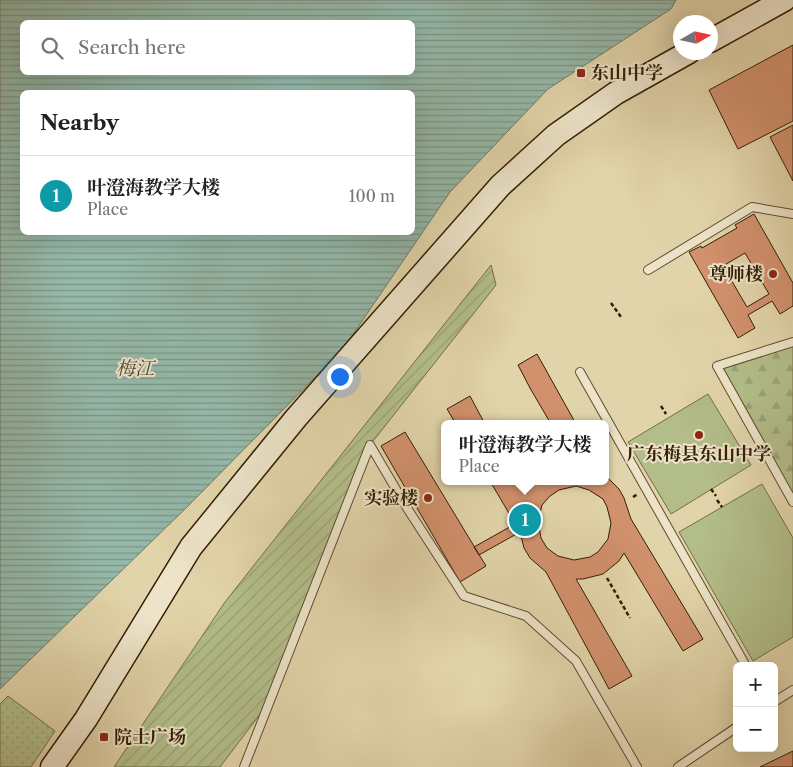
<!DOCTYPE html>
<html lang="en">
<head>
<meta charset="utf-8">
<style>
	body { margin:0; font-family:"Libre Caslon Text","Noto Serif SC",serif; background:#f2f2f2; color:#202124 }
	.controls { position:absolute; right:15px; bottom:15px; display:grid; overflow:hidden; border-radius:8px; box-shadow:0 5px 20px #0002 }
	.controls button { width:45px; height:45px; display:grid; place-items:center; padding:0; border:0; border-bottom:1px solid #e0e0e0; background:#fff; color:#202124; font:25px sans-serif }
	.compass { position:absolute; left:673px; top:15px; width:45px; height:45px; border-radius:50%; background:#fff; box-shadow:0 5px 20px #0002; rotate:81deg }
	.you { position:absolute; left:339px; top:376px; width:18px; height:18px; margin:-12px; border:4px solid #fff; border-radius:50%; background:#1a73e8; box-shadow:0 0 0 8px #1a73e833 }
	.badge { display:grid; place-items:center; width:32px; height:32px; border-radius:50%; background:#1a73e8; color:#fff; font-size:16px; font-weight:700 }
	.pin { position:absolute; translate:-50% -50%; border:2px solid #fff; box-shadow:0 1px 5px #0006 }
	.popup { position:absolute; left:441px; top:420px; width:168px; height:65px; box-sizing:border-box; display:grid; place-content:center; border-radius:8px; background:#fff; filter:drop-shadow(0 1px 4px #0005); font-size:16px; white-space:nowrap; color:#757577 }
	.popup b { font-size:19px; color:#202124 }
	.popup::after { content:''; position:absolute; left:50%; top:100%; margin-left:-10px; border:10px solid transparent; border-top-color:#fff }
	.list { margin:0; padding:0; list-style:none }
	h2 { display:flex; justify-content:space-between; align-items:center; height:65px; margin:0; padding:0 20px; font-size:21px }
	h2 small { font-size:16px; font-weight:400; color:#757577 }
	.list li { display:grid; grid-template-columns:32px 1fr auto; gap:15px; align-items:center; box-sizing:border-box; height:80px; padding:0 20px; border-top:1px solid #e0e0e0 }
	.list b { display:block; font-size:19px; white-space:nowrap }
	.list p { margin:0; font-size:16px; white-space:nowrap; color:#757577 }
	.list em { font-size:16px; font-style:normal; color:#757577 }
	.icon { flex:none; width:28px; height:28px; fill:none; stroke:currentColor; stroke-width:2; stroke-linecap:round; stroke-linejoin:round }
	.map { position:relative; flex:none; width:793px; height:767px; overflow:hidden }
	.search { position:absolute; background:#fff; box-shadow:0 5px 20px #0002; left:20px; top:20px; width:395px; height:55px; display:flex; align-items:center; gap:12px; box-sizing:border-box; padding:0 18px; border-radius:8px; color:#757577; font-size:19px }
	.panel { position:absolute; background:#fff; box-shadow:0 5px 20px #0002; left:20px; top:90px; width:395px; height:145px; border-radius:8px }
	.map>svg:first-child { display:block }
	.grass { fill:#b2bd89; stroke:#736e46 }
	.forest { fill:url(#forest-firs); stroke:#736e46 }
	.park { fill:url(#park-dots); stroke:#736e46 }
	.garden { fill:url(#garden-furrows); stroke:#736e46 }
	.water { fill:url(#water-rules); stroke:#6e7a67; fill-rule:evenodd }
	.building { fill:#d1916d; stroke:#341e04; fill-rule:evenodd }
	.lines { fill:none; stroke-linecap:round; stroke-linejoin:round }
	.service-casing { stroke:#604c2e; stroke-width:10 }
	.secondary-casing { stroke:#341e04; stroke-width:25 }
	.path { stroke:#341e04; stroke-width:2.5; stroke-dasharray:4 2.5; stroke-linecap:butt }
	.service { stroke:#ece3c8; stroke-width:8 }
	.secondary { stroke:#ece3c8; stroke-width:22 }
	.poi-dot { fill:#8f2418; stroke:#ece3c8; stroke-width:2 }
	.labels { text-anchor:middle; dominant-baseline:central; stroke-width:4; stroke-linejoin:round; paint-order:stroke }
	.poi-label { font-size:18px; font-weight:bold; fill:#341e04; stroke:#ece3c8; text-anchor:start }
	.water-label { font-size:19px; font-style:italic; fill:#514c36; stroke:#ece3c8 }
</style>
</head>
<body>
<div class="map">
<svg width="793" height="767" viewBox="0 0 793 767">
	<defs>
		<pattern id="forest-firs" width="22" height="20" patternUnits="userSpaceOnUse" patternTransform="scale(1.25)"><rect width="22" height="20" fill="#b2bd89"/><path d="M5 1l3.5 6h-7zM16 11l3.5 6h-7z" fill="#9aa275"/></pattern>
		<pattern id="park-dots" width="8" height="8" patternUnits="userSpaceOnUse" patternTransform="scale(1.25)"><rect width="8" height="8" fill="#b2bd89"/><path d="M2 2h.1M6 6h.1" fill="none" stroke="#9aa275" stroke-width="1.8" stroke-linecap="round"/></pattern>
		<pattern id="garden-furrows" width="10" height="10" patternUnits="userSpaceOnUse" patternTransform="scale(1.25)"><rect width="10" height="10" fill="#b2bd89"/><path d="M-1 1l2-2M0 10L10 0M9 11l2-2" fill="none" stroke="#9aa275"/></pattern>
		<pattern id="water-rules" width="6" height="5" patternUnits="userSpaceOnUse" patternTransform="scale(1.25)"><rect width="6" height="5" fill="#95b8a9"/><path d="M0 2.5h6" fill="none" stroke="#7a9587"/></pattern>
	</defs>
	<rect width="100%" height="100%" fill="#e2d4aa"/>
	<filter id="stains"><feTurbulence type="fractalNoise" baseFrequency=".004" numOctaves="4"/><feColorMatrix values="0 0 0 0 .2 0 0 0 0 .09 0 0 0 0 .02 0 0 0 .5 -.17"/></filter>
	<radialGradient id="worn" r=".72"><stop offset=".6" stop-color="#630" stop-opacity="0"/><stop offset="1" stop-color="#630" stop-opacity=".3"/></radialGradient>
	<!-- grass -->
	<path class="grass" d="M708,394L751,465L671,514L628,442Z
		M762,484L793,538V637L753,661L679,532Z"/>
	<!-- forest -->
	<path class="forest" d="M793,342V502L717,366Z"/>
	<!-- park -->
	<path class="park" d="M8,696L55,731L31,767H0V704Z"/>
	<!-- garden -->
	<path class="garden" d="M491,265L496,285L370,445L270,701L220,767H114L225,602Z"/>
	<!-- water -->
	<path class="water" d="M0,0H676L671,9L548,89L450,192L343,349L186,508L0,689ZM22,22H412V72H22ZM22,92H412V232H22Z"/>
	<!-- building -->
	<path class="building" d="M793,45V121L738,149L709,90Z
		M793,125V181L770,137Z
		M754,214L793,283V306L780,314L772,301L748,315L755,328L738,338L689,252L701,246L702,248L737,228L735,225ZM745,253L769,294L747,307L723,266Z
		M537,354L576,424H551L530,388L518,365Z
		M470,396L479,413L485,424H456L447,409Z
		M405,432L486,566L460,582L381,446Z
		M605,475L619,489L624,498L631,519L703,639L683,651L624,553L619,561L603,574L583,579H576L632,676L609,689L546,572L530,558L524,548L520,532L490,481H519L526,494L538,481H605ZM576,486L589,490L603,499L607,507L611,523L608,539L598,552L590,557L574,560L558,556L547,548L541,538L538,521L542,505L550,496L559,490Z
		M515,524L520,532L479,555L474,547Z
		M793,751V767H760Z"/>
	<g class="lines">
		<!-- service casing -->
		<g class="service-casing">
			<path id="service" d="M648,270L752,207L793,214
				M793,342L717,366L793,502
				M580,372L746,666
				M774,702L793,690
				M244,767L370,445L407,508L464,596L526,616L576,661L637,767
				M678,767L737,727"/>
		</g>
		<!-- secondary casing -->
		<g class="secondary-casing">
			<path id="secondary" d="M710,41L784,0
				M52,767L86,719L191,547L296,418L500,186L556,135L616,93L689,52"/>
		</g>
		<!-- path -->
		<path class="path" d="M611,303L621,317
			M661,406L666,414
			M711,489L716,496
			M633,497L638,494
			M717,500L722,507
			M607,578L630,618"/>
		<!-- service -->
		<use href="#service" class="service"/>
		<!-- secondary -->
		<use href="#secondary" class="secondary"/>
	</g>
	<!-- markers -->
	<g class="poi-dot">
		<rect x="576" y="68" width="10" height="10" rx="2.5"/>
		<circle cx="773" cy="274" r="5"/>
		<circle cx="699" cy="435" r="5"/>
		<circle cx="428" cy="498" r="5"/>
		<rect x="99" y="732" width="10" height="10" rx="2.5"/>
	</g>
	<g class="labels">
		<!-- poi labels -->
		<g class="poi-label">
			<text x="591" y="73">东山中学</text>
			<text x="763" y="274" text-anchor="end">尊师楼</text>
			<text x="699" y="454" text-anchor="middle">广东梅县东山中学</text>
			<text x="418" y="498" text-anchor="end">实验楼</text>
			<text x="114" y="737">院士广场</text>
		</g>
		<!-- water labels -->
		<g class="water-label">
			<text x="135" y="368">梅江</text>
		</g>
	</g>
	<rect width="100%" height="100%" filter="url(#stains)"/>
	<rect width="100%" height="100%" fill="url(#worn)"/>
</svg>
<div class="controls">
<button>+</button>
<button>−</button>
</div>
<svg class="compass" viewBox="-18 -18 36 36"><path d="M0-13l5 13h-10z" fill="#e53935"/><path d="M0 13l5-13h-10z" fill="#757577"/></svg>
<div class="you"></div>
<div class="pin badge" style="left:525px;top:520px;background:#0f9aa8">1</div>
<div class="popup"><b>叶澄海教学大楼</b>Place</div>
<div class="search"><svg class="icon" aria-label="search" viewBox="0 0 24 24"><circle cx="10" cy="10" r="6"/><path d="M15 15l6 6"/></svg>Search here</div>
<section class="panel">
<h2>Nearby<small></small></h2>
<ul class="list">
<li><span class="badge" style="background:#0f9aa8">1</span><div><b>叶澄海教学大楼</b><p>Place</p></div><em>100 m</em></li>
</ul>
</section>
</div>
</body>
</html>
